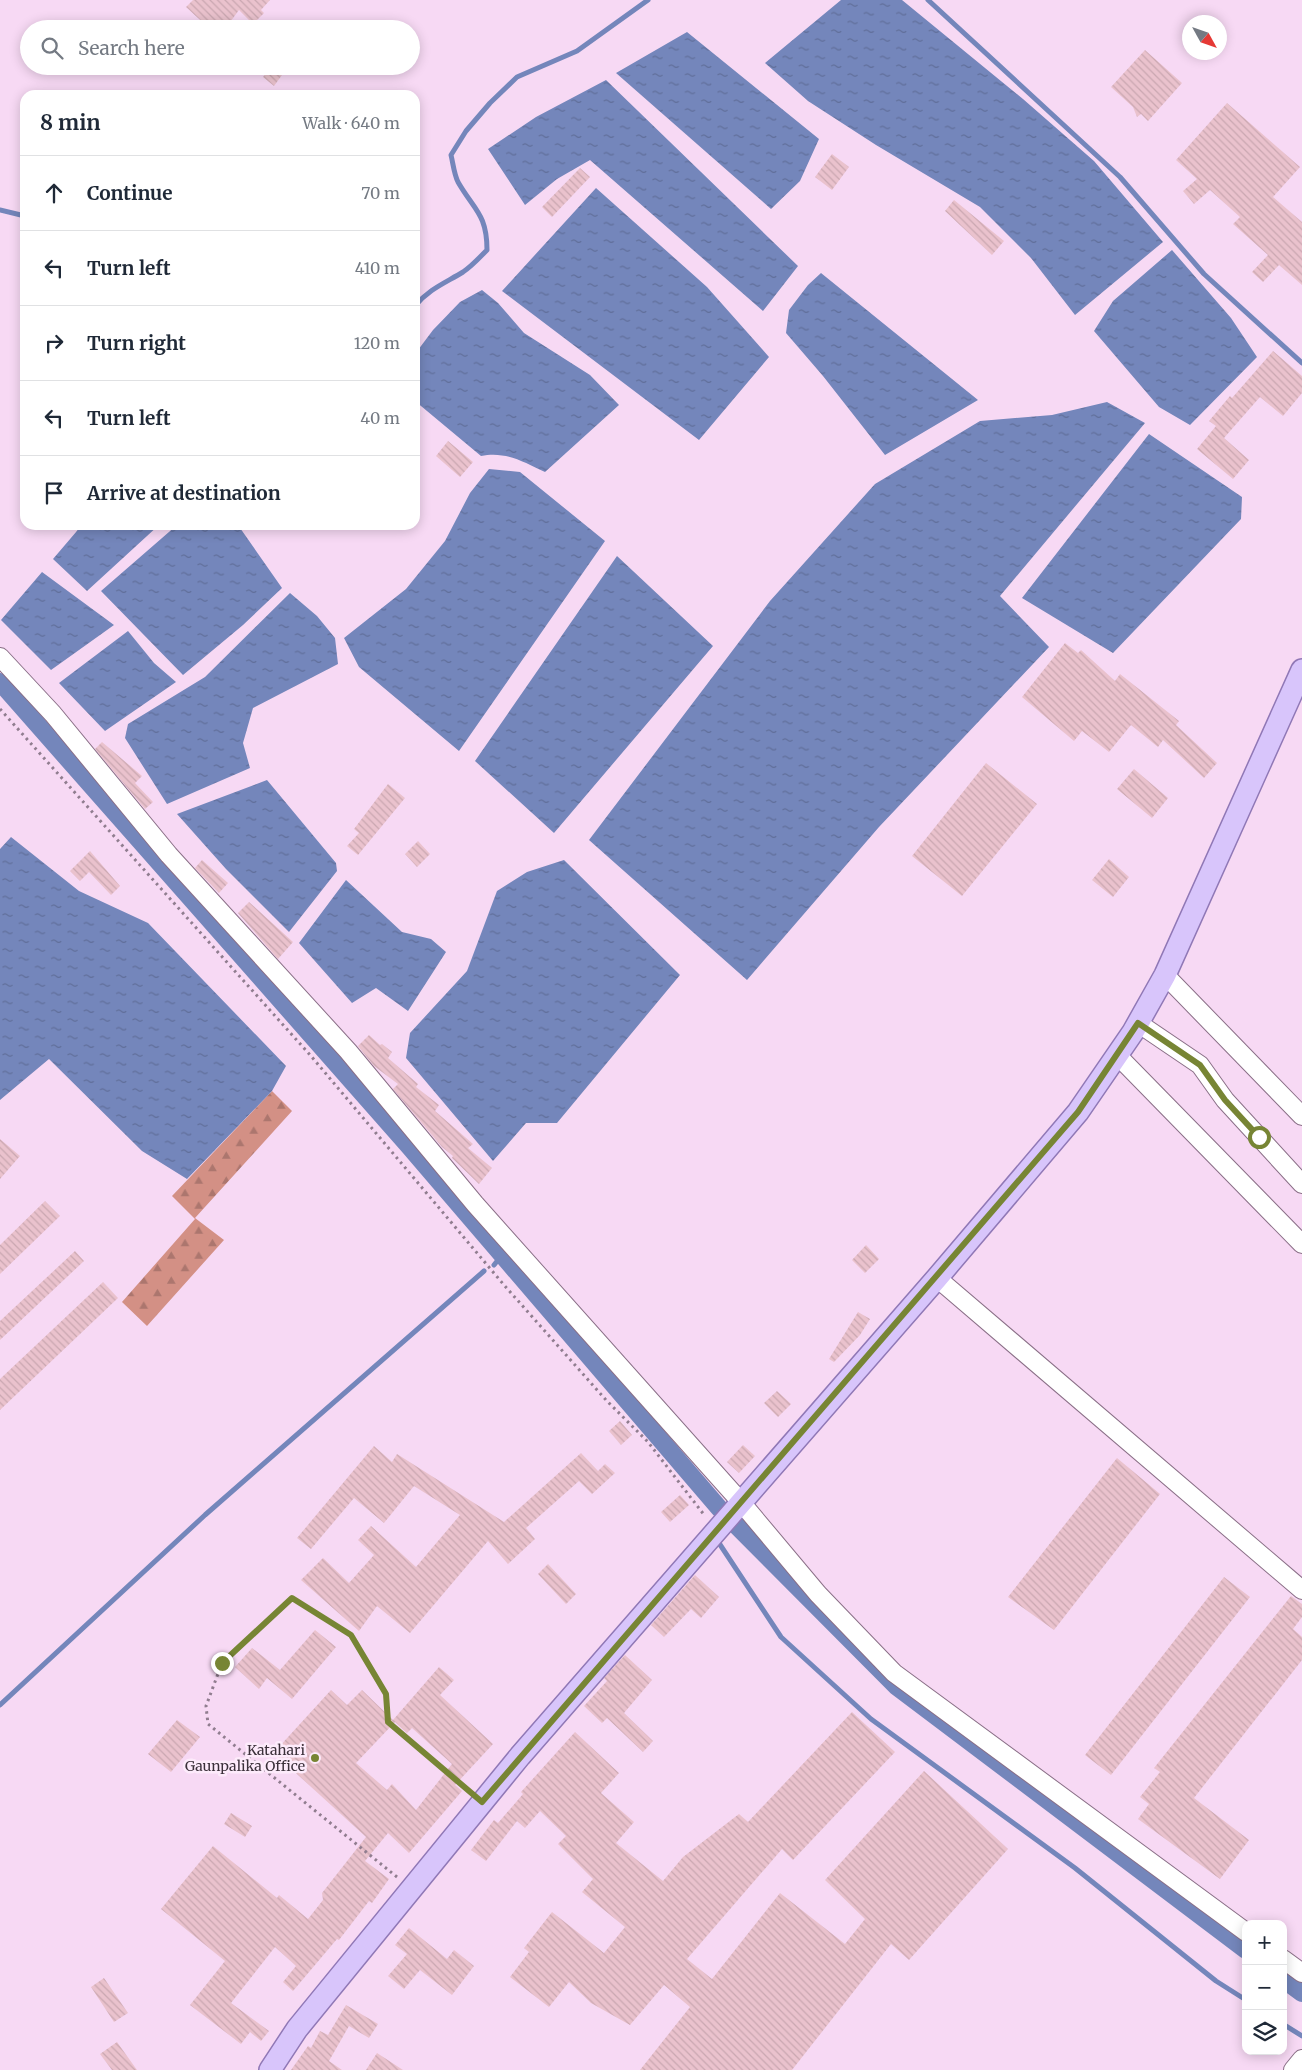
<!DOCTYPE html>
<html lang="en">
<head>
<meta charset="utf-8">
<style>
	body { margin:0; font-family:Merriweather,serif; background:#f2f2f3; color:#1f2937 }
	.controls { position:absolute; right:15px; bottom:15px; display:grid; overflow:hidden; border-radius:10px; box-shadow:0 2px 12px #0003 }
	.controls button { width:45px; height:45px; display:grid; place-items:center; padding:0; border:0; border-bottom:1px solid #e0e1e3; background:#fff; color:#1f2937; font:25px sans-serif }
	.compass { position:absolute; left:1182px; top:15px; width:45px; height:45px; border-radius:50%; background:#fff; box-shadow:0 2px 12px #0003; rotate:130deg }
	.stop { position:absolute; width:15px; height:15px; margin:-11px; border:4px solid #778534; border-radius:50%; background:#fff }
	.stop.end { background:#778534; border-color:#fff; box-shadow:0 1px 5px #0008 }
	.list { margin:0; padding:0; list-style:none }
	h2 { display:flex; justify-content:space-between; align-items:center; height:65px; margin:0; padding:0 20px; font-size:21px }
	h2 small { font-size:16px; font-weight:400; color:#747a83 }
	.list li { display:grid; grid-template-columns:32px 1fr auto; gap:15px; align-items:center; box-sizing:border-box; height:75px; padding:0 20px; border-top:1px solid #e0e1e3 }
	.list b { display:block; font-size:19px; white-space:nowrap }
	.list em { font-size:16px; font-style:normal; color:#747a83 }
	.icon { flex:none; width:28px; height:28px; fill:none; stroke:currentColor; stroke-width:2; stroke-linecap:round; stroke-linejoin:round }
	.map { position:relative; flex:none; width:1302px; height:2070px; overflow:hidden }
	.search { position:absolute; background:#fff; box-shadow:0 2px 12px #0003; left:20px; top:20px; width:400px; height:55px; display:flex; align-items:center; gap:12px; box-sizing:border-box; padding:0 18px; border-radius:28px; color:#747a83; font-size:19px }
	.panel { position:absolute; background:#fff; box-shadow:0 2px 12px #0003; left:20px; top:90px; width:400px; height:440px; border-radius:15px }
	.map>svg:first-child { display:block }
	.forest { fill:url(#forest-firs) }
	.water { fill:url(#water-ripples) }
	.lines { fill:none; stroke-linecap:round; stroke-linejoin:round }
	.stream { stroke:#7486bb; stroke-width:5 }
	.canal { stroke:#7486bb; stroke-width:18 }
	.building { fill:url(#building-back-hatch); fill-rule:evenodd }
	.minor-casing { stroke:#8a6f87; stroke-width:20 }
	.major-casing { stroke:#9078b6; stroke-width:24 }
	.path { stroke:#907d8f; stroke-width:3; stroke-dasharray:2.5 4; stroke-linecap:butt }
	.minor { stroke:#fff; stroke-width:18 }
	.major { stroke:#d8c5fb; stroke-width:21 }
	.route { stroke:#778534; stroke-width:6 }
	.poi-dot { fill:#778534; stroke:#fdebfb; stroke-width:2 }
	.labels { text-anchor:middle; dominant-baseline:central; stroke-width:5; stroke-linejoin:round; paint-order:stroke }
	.poi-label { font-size:14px; fill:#3b303a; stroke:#fdebfb; text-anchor:end }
</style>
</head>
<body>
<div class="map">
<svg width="1302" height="2070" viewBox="0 0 1302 2070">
	<defs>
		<pattern id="forest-firs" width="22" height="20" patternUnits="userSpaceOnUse" patternTransform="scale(1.25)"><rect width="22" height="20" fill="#d39085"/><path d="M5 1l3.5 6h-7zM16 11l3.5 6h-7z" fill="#ac766e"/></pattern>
		<pattern id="water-ripples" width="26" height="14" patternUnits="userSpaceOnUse" patternTransform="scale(1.25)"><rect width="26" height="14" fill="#7486bb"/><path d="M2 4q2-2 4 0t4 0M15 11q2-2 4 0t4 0" fill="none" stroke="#606e99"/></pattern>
		<pattern id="building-back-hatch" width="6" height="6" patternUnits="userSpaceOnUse" patternTransform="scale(1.25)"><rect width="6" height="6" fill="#eac2cd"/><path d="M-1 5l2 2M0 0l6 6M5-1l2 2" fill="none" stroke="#caa7b1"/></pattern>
	</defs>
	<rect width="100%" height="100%" fill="#f7d9f4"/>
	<!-- forest -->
	<path class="forest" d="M272,1091L292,1111L195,1218L224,1240L147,1326L122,1302L195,1219L172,1196Z"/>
	<!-- water -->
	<path class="water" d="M841,0H902L1023,99L1094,161L1163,242L1075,315L1031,258L980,207L876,145L808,101L765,63Z
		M687,32L819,139L800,181L771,209L616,73Z
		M606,80L798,266L763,311L590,160L557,179L525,205L488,149L536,117Z
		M596,188L707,287L769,357L699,440L502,291Z
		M1172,250L1231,318L1257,357L1190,425L1159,407L1094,331L1113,301Z
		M821,273L978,400L885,455L823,376L786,333L789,310L808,285Z
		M482,290L498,303L524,333L590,375L619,405L545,472C523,462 506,451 481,456L415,401V354L433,330L460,302Z
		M1107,402L1145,423L1000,596L1049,647L879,827L747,980L589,840L770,601L875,484L980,421L1052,415Z
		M1149,434L1242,497L1241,519L1113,653L1022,598Z
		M489,469L520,472L605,541L459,751L359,667L344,638L406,589L445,541L470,493Z
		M82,525H159L87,591L53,559Z
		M177,525H238L282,588L243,625L183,675L101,591Z
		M617,556L713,646L554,833L475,761Z
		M42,572L114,625L51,670L1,620Z
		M290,593L317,616L335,638L338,664L253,708L243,743L250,768L167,804L125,738L128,724L205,677Z
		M128,631L154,663L176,682L105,731L59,683Z
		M267,780L336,863L337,871L289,932L226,869L177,814Z
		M11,837L79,891L148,923L286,1066L272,1091L187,1179L142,1151L49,1059L0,1100V849Z
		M564,860L680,975L557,1123H526L493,1161L406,1058L410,1033L467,971L497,891L527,872Z
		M346,880L402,932L431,939L446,952L408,1011L376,988L352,1003L299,943Z"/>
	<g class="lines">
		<!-- stream -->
		<path class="stream" d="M928,0L1120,177L1204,274L1302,363
			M0,210L25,216
			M415,306C429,289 445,283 463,272C472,266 480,257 487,250C487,214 474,210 458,182C454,174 453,163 451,155L466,131L490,103L517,77L577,51L648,0
			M494,1265L502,1255
			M717,1540L781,1637L871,1719L1075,1868L1216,1981L1246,2000
			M0,1705L205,1515L484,1271
			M1283,2024L1302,2036"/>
		<!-- canal -->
		<path class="canal" d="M0,682L408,1145L719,1508L896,1686L1246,1950
			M1283,1979L1302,1993"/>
	</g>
	<!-- building -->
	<path class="building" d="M193,0H270L261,10L264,13L253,24L239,10L225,29H210L186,7Z
		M1145,50L1182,83L1148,121L1141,114L1137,117L1133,107L1111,87Z
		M271,67L282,75L274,86L263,77Z
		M1227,103L1300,167L1273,197L1302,222V285L1279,265L1263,282L1252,272L1268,255L1233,224L1240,217L1210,190L1194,204L1183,191L1197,179L1176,160Z
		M832,154L849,167L832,190L815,177Z
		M580,168L590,177L552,217L542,207Z
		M954,200L1004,241L992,255L945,211Z
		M1273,351L1302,376V393L1283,416L1260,397L1224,438L1249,460L1233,479L1197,449L1216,426L1209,421L1230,396L1232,398Z
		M448,441L473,462L460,477L436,456Z
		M1065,643L1078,653L1081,650L1115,681L1120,674L1179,721L1176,725L1217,763L1204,778L1163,740L1158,747L1131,725L1109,752L1082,731L1074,741L1022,697Z
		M102,742L142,776L135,783L153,802L145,809L95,749Z
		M986,763L1037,804L962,896L912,856Z
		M1134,769L1168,798L1152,818L1117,789Z
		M388,784L405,798L358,855L347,846L359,833L354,829Z
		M418,841L430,854L417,867L405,854Z
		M90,851L120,886L111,895L89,872L80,881L70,871Z
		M1109,859L1129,877L1113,897L1092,880Z
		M202,860L228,883L219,893L195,868Z
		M249,902L293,942L278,959L238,913Z
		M369,1035L380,1045L382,1044L392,1052L388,1058L418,1084L416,1087L439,1105L435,1111L473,1144L468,1148L492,1168L479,1184L452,1158L453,1156L442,1147L393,1089L398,1084L374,1066L358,1046Z
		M0,1139L20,1156L0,1179Z
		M45,1201L60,1216L0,1274V1245Z
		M866,1245L879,1259L865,1273L852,1260Z
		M75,1251L84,1261L0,1340V1321Z
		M103,1282L118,1298L0,1410V1379Z
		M858,1312L870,1319L860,1335L834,1362L829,1359Z
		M777,1391L791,1404L778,1417L764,1403Z
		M620,1421L632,1435L621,1445L609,1431Z
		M743,1445L755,1456L739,1473L727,1462Z
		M374,1446L392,1462L397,1454L504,1522L581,1453L598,1471L605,1464L615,1473L592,1494L579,1481L526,1528L535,1539L508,1564L488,1541L410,1633L377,1606L359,1631L301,1580L323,1558L349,1583L374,1555L358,1540L371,1526L416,1567L460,1515L414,1486L384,1523L354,1498L311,1549L297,1538Z
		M1117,1458L1160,1494L1054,1630L1008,1597Z
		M680,1495L689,1505L670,1522L661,1512Z
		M548,1564L576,1594L566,1604L538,1574Z
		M695,1575L719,1597L701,1618L691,1609L664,1637L651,1625Z
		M1224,1577L1250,1597L1111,1775L1085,1755Z
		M1291,1596L1302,1604V1617L1293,1629L1302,1637V1660L1194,1798L1249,1840L1220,1879L1138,1819L1149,1804L1140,1797L1160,1772L1154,1768Z
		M315,1630L336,1647L292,1699L267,1678L259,1689L235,1667L252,1648L280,1670Z
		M625,1655L652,1680L624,1713L653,1741L643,1752L607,1718L602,1723L584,1706L607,1681L604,1678Z
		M439,1667L454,1680L440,1695L493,1744L455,1785L462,1791L409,1853L388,1833L365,1861L389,1879L372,1903L369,1901L339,1940L337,1939L293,1991L283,1982L296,1966L275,1947L231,2003L269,2031L261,2041L250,2032L241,2044L190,2005L225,1961L161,1909L213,1846L277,1898L279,1895L308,1919L323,1900L322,1893L366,1837L275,1754L280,1749L278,1748L331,1690L347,1705L362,1690L393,1720ZM395,1722L407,1733L412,1728L452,1764L416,1810L392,1784L387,1790L356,1763Z
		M852,1712L895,1752L793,1860L782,1849L687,1959L712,1979L780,1893L845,1944L865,1919L825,1880L924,1771L1008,1849L909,1960L891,1944L792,2070H640L690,2007L664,1985L630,2025L591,2003L569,1982L549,2007L510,1977L529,1952L524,1948L552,1912L604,1953L625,1927L582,1892L593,1879L558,1844L566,1836L540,1811L525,1828L517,1821L486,1861L471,1850L494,1820L498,1823L523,1794L521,1792L575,1732L619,1773L601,1793L634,1822L616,1843L663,1881L683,1857L739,1814L748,1822Z
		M177,1720L200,1737L171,1772L148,1754Z
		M231,1813L252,1826L245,1837L224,1824Z
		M409,1928L447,1959L454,1950L474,1966L452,1995L420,1970L404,1989L388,1976L407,1954L395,1945Z
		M104,1978L128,2013L114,2022L91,1987Z
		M346,2005L378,2024L369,2038L349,2026L329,2061L342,2070H291L308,2046L311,2048L320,2031L328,2035Z
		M117,2042L137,2070H112L100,2054Z
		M377,2053L403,2070H366Z"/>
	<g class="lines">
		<!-- minor casing -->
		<g class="minor-casing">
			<path id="minor" d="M0,657L53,714L169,855L348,1051L475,1204L740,1501L818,1594L894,1673L1246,1932
				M1165,975L1302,1116
				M1138,1023L1200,1065L1225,1100L1302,1184
				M1117,1055L1302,1244
				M937,1278L1302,1590
				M1283,1959L1302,1973
				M1293,2070L1302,2059"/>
		</g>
		<!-- major casing -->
		<g class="major-casing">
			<path id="major" d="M270,2070L297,2029L520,1756L937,1278L1078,1112L1133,1032L1165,975L1302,670"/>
		</g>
		<!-- path -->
		<path class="path" d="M0,709L311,1056L504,1285L606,1400L648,1442L705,1516
			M397,1877L208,1724L206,1706L222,1663L292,1598L351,1635L386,1694L388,1722L468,1790"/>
		<!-- minor -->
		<use href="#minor" class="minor"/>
		<!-- major -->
		<use href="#major" class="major"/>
	</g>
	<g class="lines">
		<!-- route -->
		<path class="route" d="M222,1663L292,1598L351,1635L386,1694L388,1722L482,1802L1078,1112L1138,1023L1200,1065L1225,1100L1259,1137"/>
	</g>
	<!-- markers -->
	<circle class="poi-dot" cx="315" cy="1758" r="5"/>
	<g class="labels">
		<!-- poi labels -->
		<g class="poi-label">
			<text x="305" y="1750">Katahari<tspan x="305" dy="16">Gaunpalika Office</tspan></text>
		</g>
	</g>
</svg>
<div class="controls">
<button>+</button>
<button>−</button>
<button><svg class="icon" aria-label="layers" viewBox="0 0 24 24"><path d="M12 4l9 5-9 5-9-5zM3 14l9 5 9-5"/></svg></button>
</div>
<svg class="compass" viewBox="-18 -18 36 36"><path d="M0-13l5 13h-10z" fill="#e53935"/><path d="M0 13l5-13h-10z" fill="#747a83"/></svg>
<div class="stop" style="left:1259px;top:1137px"></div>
<div class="stop end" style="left:222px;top:1663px"></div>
<div class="search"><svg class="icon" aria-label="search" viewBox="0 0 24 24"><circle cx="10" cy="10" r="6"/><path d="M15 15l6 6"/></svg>Search here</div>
<section class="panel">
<h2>8 min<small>Walk · 640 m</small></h2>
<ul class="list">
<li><svg class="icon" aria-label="ahead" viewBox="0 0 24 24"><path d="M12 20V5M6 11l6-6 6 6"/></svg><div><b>Continue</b></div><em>70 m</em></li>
<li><svg class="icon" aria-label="left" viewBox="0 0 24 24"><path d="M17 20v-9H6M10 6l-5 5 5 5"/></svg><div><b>Turn left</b></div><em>410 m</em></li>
<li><svg class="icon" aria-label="right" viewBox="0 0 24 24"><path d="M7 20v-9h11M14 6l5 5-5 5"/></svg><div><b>Turn right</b></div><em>120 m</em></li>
<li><svg class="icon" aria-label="left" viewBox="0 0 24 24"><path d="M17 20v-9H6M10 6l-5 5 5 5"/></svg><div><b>Turn left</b></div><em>40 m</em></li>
<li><svg class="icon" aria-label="arrive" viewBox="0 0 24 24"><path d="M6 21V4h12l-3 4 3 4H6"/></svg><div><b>Arrive at destination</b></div></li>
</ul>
</section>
</div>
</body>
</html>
